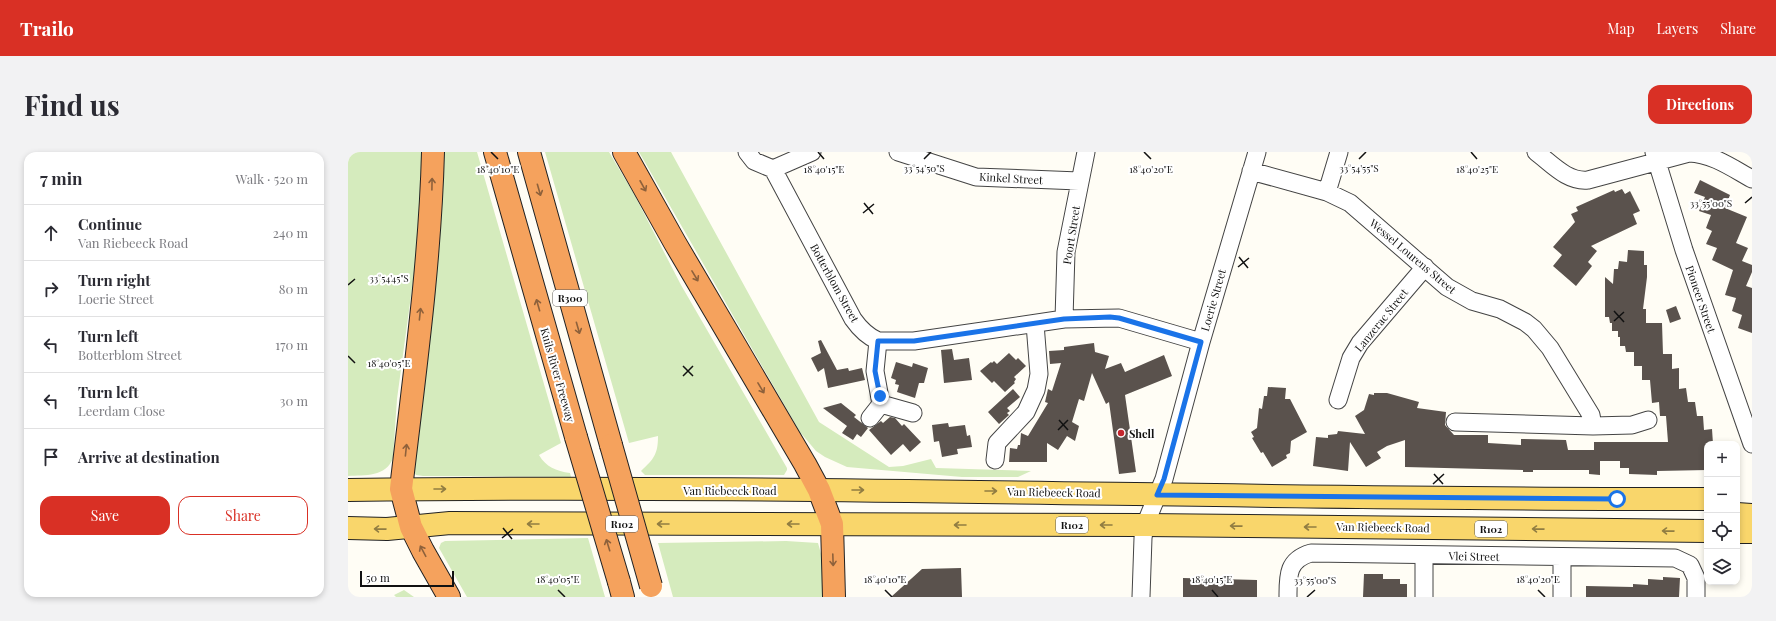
<!DOCTYPE html>
<html lang="en">
<head>
<meta charset="utf-8">
<style>
	body { margin:0; font-family:"Playfair Display",serif; background:#f2f2f3; color:#2b2b33 }
	.controls { position:absolute; right:12px; bottom:12px; display:grid; overflow:hidden; border-radius:8px; box-shadow:0 2px 6px #0003 }
	.controls button { width:36px; height:36px; display:grid; place-items:center; padding:0; border:0; border-bottom:1px solid #e1e1e2; background:#fff; color:#2b2b33; font:20px sans-serif }
	.scale { position:absolute; left:12px; bottom:10px; width:94px; box-sizing:border-box; padding-left:4px; border:2px solid #111; border-top:0; font-size:11px; line-height:14px; white-space:nowrap; color:#111; -webkit-text-stroke:3px #fff; paint-order:stroke }
	.stop { position:absolute; width:12px; height:12px; margin:-9px; border:3px solid #1a73e8; border-radius:50%; background:#fff }
	.stop.end { background:#1a73e8; border-color:#fff; box-shadow:0 1px 4px #0008 }
	.list { margin:0; padding:0; list-style:none }
	h2 { display:flex; justify-content:space-between; align-items:center; height:52px; margin:0; padding:0 16px; font-size:17px }
	h2 small { font-size:13px; font-weight:400; color:#7c7c81 }
	.list li { display:grid; grid-template-columns:26px 1fr auto; gap:12px; align-items:center; box-sizing:border-box; height:56px; padding:0 16px; border-top:1px solid #e1e1e2 }
	.list b { display:block; font-size:15px; white-space:nowrap }
	.list p { margin:0; font-size:13px; white-space:nowrap; color:#7c7c81 }
	.list em { font-size:13px; font-style:normal; color:#7c7c81 }
	.actions { display:flex; gap:8px; padding:12px 16px }
	.actions a { flex:1; padding:9px 0; border:1px solid #d93025; border-radius:12px; text-align:center; font-size:14px; color:#d93025 }
	.actions .main { background:#d93025; color:#fff }
	.icon { flex:none; width:22px; height:22px; fill:none; stroke:currentColor; stroke-width:2; stroke-linecap:round; stroke-linejoin:round }
	.map { position:relative; flex:none; width:1404px; height:445px; overflow:hidden; border-radius:12px }
	header { display:flex; align-items:center; gap:24px; box-sizing:border-box; height:56px; padding:0 20px; background:#d93025; color:#fff }
	header strong { font-size:19px }
	nav { display:flex; gap:22px; margin-inline-start:auto; font-size:14px }
	.intro { display:flex; align-items:center; justify-content:space-between; box-sizing:border-box; height:96px; padding:0 24px }
	h1 { margin:0; font-size:28px }
	.button { padding:10px 18px; border-radius:12px; background:#d93025; color:#fff; font-size:14px; font-weight:700 }
	main { display:flex; gap:24px; padding:0 24px }
	aside { flex:1; background:#fff; border-radius:12px; box-shadow:0 2px 6px #0003 }
	.map>svg:first-child { display:block }
	.green { fill:#d5ebbd }
	.building { fill:#5a524d }
	.lines { fill:none; stroke-linecap:round; stroke-linejoin:round }
	.minor-casing { stroke:#444; stroke-width:19 }
	.major-casing { stroke:#222; stroke-width:24 }
	.highway-casing { stroke:#222; stroke-width:24 }
	.minor { stroke:#fff; stroke-width:17 }
	.major { stroke:#f9d66b; stroke-width:22 }
	.highway { stroke:#f5a25d; stroke-width:22 }
	.highway-bridge-casing { stroke:#222; stroke-width:24; stroke-linecap:butt }
	.highway-bridge { stroke:#f5a25d; stroke-width:22 }
	.oneway { stroke:#8e613b }
	.oneway2 { stroke:#917d42 }
	.route { stroke:#1a73e8; stroke-width:5 }
	.ticks { fill:none; stroke:#111; stroke-width:1.5 }
	.poi-dot { fill:#c4262e; stroke:#fff; stroke-width:1.5 }
	.labels { text-anchor:middle; dominant-baseline:central; stroke-width:4; stroke-linejoin:round; paint-order:stroke }
	.shield { fill:#fff; stroke:#585858; stroke-width:1 }
	.shield-label { font-size:10px; font-weight:bold; fill:#111 }
	.street-label { font-size:11px; fill:#111; stroke:#fff }
	.poi-label { font-size:11px; font-weight:bold; fill:#111; stroke:#fff; text-anchor:start }
	.ticks-label { font-size:10px; text-anchor:middle; fill:#111; stroke:#fff; stroke-width:4; stroke-linejoin:round; paint-order:stroke }
</style>
</head>
<body>
<header>
<strong>Trailo</strong>
<nav><a>Map</a><a>Layers</a><a>Share</a></nav>
</header>
<div class="intro"><h1>Find us</h1><a class="button">Directions</a></div>
<main>
<aside>
<h2>7 min<small>Walk · 520 m</small></h2>
<ul class="list">
<li><svg class="icon" aria-label="ahead" viewBox="0 0 24 24"><path d="M12 20V5M6 11l6-6 6 6"/></svg><div><b>Continue</b><p>Van Riebeeck Road</p></div><em>240 m</em></li>
<li><svg class="icon" aria-label="right" viewBox="0 0 24 24"><path d="M7 20v-9h11M14 6l5 5-5 5"/></svg><div><b>Turn right</b><p>Loerie Street</p></div><em>80 m</em></li>
<li><svg class="icon" aria-label="left" viewBox="0 0 24 24"><path d="M17 20v-9H6M10 6l-5 5 5 5"/></svg><div><b>Turn left</b><p>Botterblom Street</p></div><em>170 m</em></li>
<li><svg class="icon" aria-label="left" viewBox="0 0 24 24"><path d="M17 20v-9H6M10 6l-5 5 5 5"/></svg><div><b>Turn left</b><p>Leerdam Close</p></div><em>30 m</em></li>
<li><svg class="icon" aria-label="arrive" viewBox="0 0 24 24"><path d="M6 21V4h12l-3 4 3 4H6"/></svg><div><b>Arrive at destination</b></div></li>
</ul>
<div class="actions"><a class="main">Save</a><a>Share</a></div>
</aside>
<div class="map">
<svg width="1404" height="445" viewBox="0 0 1404 445">
	<rect width="100%" height="100%" fill="#fffdf5"/>
	<!-- green -->
	<path class="green" d="M0,0H77L72,77L49,247L45,306C38,325 17,323 0,324Z
		M94,0H129L213,291L191,303C198,315 208,319 222,321L223,325L75,324L68,323L65,319Z
		M197,0H261L286,42L333,133L439,316V318L436,323H297L293,319C306,307 310,302 310,284L281,291Z
		M291,0H323L471,270L541,315L555,314L583,307L588,316L683,319L670,325H614L499,315L477,305L468,299L452,280Z
		M240,386L257,445H119L91,396L93,391L97,389Z
		M438,389L470,391L475,409L476,445H325L310,391Z
		M56,438L66,445H48L46,443Z"/>
	<!-- building -->
	<path class="building" d="M1352,28L1382,43L1377,56L1399,65L1388,91L1400,96L1394,109L1404,113V120L1398,134L1404,136V181L1390,176L1394,163L1384,159L1388,146L1377,143L1385,118L1364,108L1369,96L1358,92L1364,79L1358,76L1363,63L1351,59L1357,45L1346,41Z
		M1274,37L1277,42L1282,39L1292,59L1285,62L1289,72L1243,94L1249,99L1240,110L1244,114L1228,134L1205,114L1214,103L1205,95L1227,70L1223,62L1230,59L1228,55L1266,38L1267,40Z
		M1280,98L1296,99V113H1299V125L1295,157H1298V171H1314L1315,202H1324V217L1331,216V237L1338,236L1340,250H1347L1349,264H1355L1356,278L1364,277L1365,292H1359V318L1309,319V323L1281,322V316H1272V309H1252V323L1241,322V318H1185V320H1175V318L1057,315V288L1039,294L1029,300L1033,306L1018,315L1002,290L1000,319L965,314L968,285L980,286V283L989,282L990,279L1017,282L1007,264L1016,258L1021,242L1026,243V241H1039L1071,250L1069,256L1098,260L1097,273L1106,283H1140V291L1173,293V287L1218,288L1220,298H1246V290H1320L1318,264H1312L1311,250L1304,251L1302,228H1294V214H1286V200H1278L1277,194H1272V185H1270V179H1264V171H1262L1261,165H1257V125L1265,132L1266,117H1270L1271,109L1279,110Z
		M1328,154L1333,167L1322,171L1318,158Z
		M473,188L489,218L500,216L501,219L514,216L517,228L480,236L476,216L470,220L463,206L473,201L470,189Z
		M746,191L747,200L761,204L757,217L773,211L777,220L816,203L824,224L777,243L788,320L771,322L761,250L758,252L744,221L736,249L731,247L724,270L731,274L727,289L719,284L710,298L699,291V310H661L662,296L669,297L670,293H672L673,281L680,284L700,251L697,250L700,237L704,239L713,211L702,212L701,199L716,198V195Z
		M604,197L606,208L621,206L624,228L596,231L593,198Z
		M661,201L668,208L670,206L678,214L666,225L668,227L666,230L667,231L657,240L646,229L644,231L632,219L643,210L644,211L646,209L649,212Z
		M548,210L564,215L565,211L580,216L576,231H571L567,246L549,240L551,233L547,232L548,228L543,226Z
		M920,235L938,236L937,247H942L959,280L943,289L942,301L938,303L939,306L924,315L915,300L913,301L904,286L906,285L903,280L909,276L911,256L914,257L916,244H919Z
		M665,237L672,245L659,256L662,259L659,261L661,263L651,272L640,260Z
		M493,251L508,263L506,265L520,276L513,285L509,282L505,288L494,281L499,274L475,256Z
		M542,265L547,266L554,274L556,272L573,290L562,300L555,292L543,303L521,278L533,269L535,271Z
		M600,271L601,275L617,273L619,284L622,283L624,295L609,297L610,302L594,305L591,289L586,290L584,273Z
		M613,416L614,445H543L574,417Z
		M1016,422H1035V427H1052V432H1059V445H1015Z
		M1315,425L1332,426L1331,445H1238V434L1285,435V432L1300,433V427L1315,428Z
		M835,426L909,428V445H835Z"/>
	<g class="lines">
		<!-- minor casing -->
		<g class="minor-casing">
			<path id="minor" d="M399,0L406,9L425,17L505,167C512,177 519,184 530,189H566L716,167L771,166L853,190
				M550,0L628,25L731,29
				M1188,0C1204,12 1219,30 1240,28L1341,1C1365,2 1384,16 1404,27
				M1306,0L1336,98L1404,292
				M425,17L464,0
				M903,19L979,40L1002,51L1099,135L1124,149L1152,157L1177,170L1186,177L1202,196L1243,263L1245,274
				M979,40L991,0
				M716,167L718,100L738,0
				M530,189L527,219L533,252L565,261
				M990,248L1003,206L1012,191L1077,115
				M522,266L533,252
				M1107,270L1245,274L1284,273L1300,268
				M647,308L649,291L678,260L688,238L691,222L687,172
				M793,445L795,386L797,373L816,327L853,190L909,0
				M940,445C940,424 939,408 963,401L1327,406L1342,413L1348,426V445
				M1076,445V403
				M1214,445V405"/>
		</g>
		<!-- major casing -->
		<g class="major-casing">
			<path id="major" d="M0,338C453,332 906,348 1359,347
				M1389,362L1404,363
				M0,376L39,377L102,371L797,373L1359,379
				M1389,380H1404"/>
		</g>
		<!-- highway casing -->
		<g class="highway-casing">
			<path id="highway" d="M85,0C82,113 66,225 53,337L63,375L75,399L101,445
				M147,0L228,285
				M181,0L263,293
				M276,0L327,91L457,312L471,338L484,372L486,445
				M271,430L275,445"/>
		</g>
		<!-- minor -->
		<use href="#minor" class="minor"/>
		<!-- major -->
		<use href="#major" class="major"/>
		<!-- highway -->
		<use href="#highway" class="highway"/>
		<!-- highway-bridge casing -->
		<g class="highway-bridge-casing">
			<path id="highway-bridge" d="M228,285L271,430
				M263,293L303,434"/>
		</g>
		<!-- highway-bridge -->
		<use href="#highway-bridge" class="highway-bridge"/>
	</g>
	<!-- one-way arrows -->
	<defs><path id="oneway-shaft" d="M-6 0H5M1.5-3L5.5 0L1.5 3" fill="none" stroke-width="1.6" stroke-linecap="round" stroke-linejoin="round"/></defs>
	<g class="oneway">
		<use href="#oneway-shaft" transform="translate(84 32) rotate(-89)"/>
		<use href="#oneway-shaft" transform="translate(295 34) rotate(61)"/>
		<use href="#oneway-shaft" transform="translate(191 38) rotate(74)"/>
		<use href="#oneway-shaft" transform="translate(347 124) rotate(59)"/>
		<use href="#oneway-shaft" transform="translate(190 153) rotate(-106)"/>
		<use href="#oneway-shaft" transform="translate(72 162) rotate(-84)"/>
		<use href="#oneway-shaft" transform="translate(230 176) rotate(74)"/>
		<use href="#oneway-shaft" transform="translate(413 236) rotate(59)"/>
		<use href="#oneway-shaft" transform="translate(58 298) rotate(-84)"/>
		<use href="#oneway-shaft" transform="translate(260 393) rotate(-107)"/>
		<use href="#oneway-shaft" transform="translate(75 399) rotate(-118)"/>
		<use href="#oneway-shaft" transform="translate(485 408) rotate(88)"/>
	</g>
	<g class="oneway2">
		<use href="#oneway-shaft" transform="translate(92 337)"/>
		<use href="#oneway-shaft" transform="translate(510 338)"/>
		<use href="#oneway-shaft" transform="translate(643 339)"/>
		<use href="#oneway-shaft" transform="translate(185 372) rotate(-180)"/>
		<use href="#oneway-shaft" transform="translate(315 372) rotate(-180)"/>
		<use href="#oneway-shaft" transform="translate(445 372) rotate(-180)"/>
		<use href="#oneway-shaft" transform="translate(612 373) rotate(-180)"/>
		<use href="#oneway-shaft" transform="translate(758 373) rotate(180)"/>
		<use href="#oneway-shaft" transform="translate(888 374) rotate(-179)"/>
		<use href="#oneway-shaft" transform="translate(962 375) rotate(180)"/>
		<use href="#oneway-shaft" transform="translate(32 377) rotate(-179)"/>
		<use href="#oneway-shaft" transform="translate(1190 377) rotate(-179)"/>
		<use href="#oneway-shaft" transform="translate(1320 379) rotate(-179)"/>
	</g>
	<g class="lines">
		<!-- route -->
		<path class="route" d="M532,244L527,219L530,189H566L716,167L762,165L771,166L853,190L816,327L809,343L1269,347"/>
	</g>
	<!-- ticks -->
	<path class="ticks" d="M143,0L150,7M470,0L476,7M796,0L803,7M1123,0L1129,7M576,7L583,0M1011,7L1018,0M516,51L525,62M1397,51L1404,45M515,61L526,52M891,105L900,116M890,115L901,106M0,133L7,127M1266,159L1276,170M1266,169L1276,160M0,204L7,211M335,214L345,224M335,224L345,214M711,268L720,278M710,278L720,268M1086,322L1095,332M1085,332L1096,322M155,376L164,387M154,386L165,377M210,438L217,445M537,438L544,445M864,438L870,445M1190,438L1197,445M959,445L967,438"/>
	<!-- markers -->
	<circle class="poi-dot" cx="773" cy="281" r="4"/>
	<g class="labels">
		<!-- shield labels -->
		<g class="shield">
			<rect x="205" y="138" width="34" height="16" rx="3"/>
			<rect x="258" y="364" width="32" height="16" rx="3"/>
			<rect x="708" y="365" width="32" height="16" rx="3"/>
			<rect x="1127" y="369" width="32" height="16" rx="3"/>
		</g>
		<g class="shield-label">
			<text x="222" y="146">R300</text>
			<text x="274" y="372">R102</text>
			<text x="724" y="373">R102</text>
			<text x="1143" y="377">R102</text>
		</g>
		<!-- street labels -->
		<g class="street-label">
			<text transform="translate(663 26) rotate(3)">Kinkel Street</text>
			<text transform="translate(723 83) rotate(-81)">Poort Street</text>
			<text transform="translate(1065 104) rotate(40)">Wessel Lourens Street</text>
			<text transform="translate(487 131) rotate(61)">Botterblom Street</text>
			<text transform="translate(1353 147) rotate(71)">Pioneer Street</text>
			<text transform="translate(865 148) rotate(-74)">Loerie Street</text>
			<text transform="translate(1033 168) rotate(-51)">Lanzerac Street</text>
			<text transform="translate(210 223) rotate(74)">Kuils River Freeway</text>
			<text x="382" y="338">Van Riebeeck Road</text>
			<text transform="translate(706 340) rotate(1)">Van Riebeeck Road</text>
			<text transform="translate(1035 375) rotate(1)">Van Riebeeck Road</text>
			<text transform="translate(1126 404) rotate(1)">Vlei Street</text>
		</g>
		<!-- poi labels -->
		<g class="poi-label">
			<text x="781" y="281">Shell</text>
		</g>
	</g>
	<g class="ticks-label">
		<text x="576" y="20">33°54'50"S</text>
		<text x="1011" y="20">33°54'55"S</text>
		<text x="150" y="21">18°40'10"E</text>
		<text x="476" y="21">18°40'15"E</text>
		<text x="803" y="21">18°40'20"E</text>
		<text x="1129" y="21">18°40'25"E</text>
		<text x="1363" y="55">33°55'00"S</text>
		<text x="41" y="130">33°54'45"S</text>
		<text x="41" y="215">18°40'05"E</text>
		<text x="210" y="431">18°40'05"E</text>
		<text x="537" y="431">18°40'10"E</text>
		<text x="864" y="431">18°40'15"E</text>
		<text x="1190" y="431">18°40'20"E</text>
		<text x="967" y="432">33°55'00"S</text>
	</g>
</svg>
<div class="controls">
<button>+</button>
<button>−</button>
<button><svg class="icon" aria-label="locate" viewBox="0 0 24 24"><circle cx="12" cy="12" r="6"/><path d="M12 2v4M12 18v4M2 12h4M18 12h4"/></svg></button>
<button><svg class="icon" aria-label="layers" viewBox="0 0 24 24"><path d="M12 4l9 5-9 5-9-5zM3 14l9 5 9-5"/></svg></button>
</div>
<div class="scale">50 m</div>
<div class="stop" style="left:1269px;top:347px"></div>
<div class="stop end" style="left:532px;top:244px"></div>
</div>
</main>
</body>
</html>
